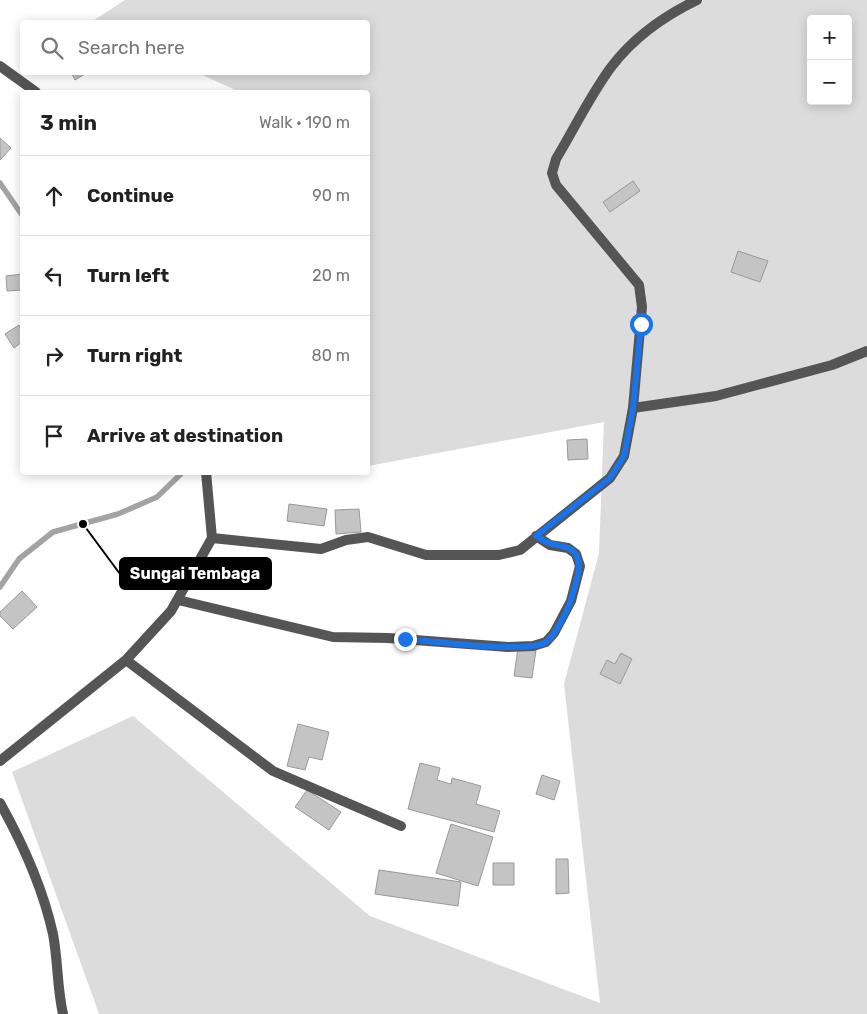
<!DOCTYPE html>
<html lang="en">
<head>
<meta charset="utf-8">
<style>
	body { margin:0; font-family:Rubik,sans-serif; background:#f6f6f6; color:#222 }
	.controls { position:absolute; right:15px; top:15px; display:grid; overflow:hidden; border-radius:5px; box-shadow:0 2px 12px #0003 }
	.controls button { width:45px; height:45px; display:grid; place-items:center; padding:0; border:0; border-bottom:1px solid #e0e0e0; background:#fff; color:#222; font:25px sans-serif }
	.stop { position:absolute; width:15px; height:15px; margin:-11px; border:4px solid #1a73e8; border-radius:50%; background:#fff }
	.stop.end { background:#1a73e8; border-color:#fff; box-shadow:0 1px 5px #0008 }
	.list { margin:0; padding:0; list-style:none }
	h2 { display:flex; justify-content:space-between; align-items:center; height:65px; margin:0; padding:0 20px; font-size:21px }
	h2 small { font-size:16px; font-weight:400; color:#767676 }
	.list li { display:grid; grid-template-columns:32px 1fr auto; gap:15px; align-items:center; box-sizing:border-box; height:80px; padding:0 20px; border-top:1px solid #e0e0e0 }
	.list b { display:block; font-size:19px; white-space:nowrap }
	.list em { font-size:16px; font-style:normal; color:#767676 }
	.icon { flex:none; width:28px; height:28px; fill:none; stroke:currentColor; stroke-width:2; stroke-linecap:round; stroke-linejoin:round }
	.map { position:relative; flex:none; width:867px; height:1014px; overflow:hidden }
	.search { position:absolute; background:#fff; box-shadow:0 2px 12px #0003; left:20px; top:20px; width:350px; height:55px; display:flex; align-items:center; gap:12px; box-sizing:border-box; padding:0 18px; border-radius:5px; color:#767676; font-size:19px }
	.panel { position:absolute; background:#fff; box-shadow:0 2px 12px #0003; left:20px; top:90px; width:350px; height:385px; border-radius:5px }
	.map>svg:first-child { display:block }
	.green { fill:#dcdcdc; fill-rule:evenodd }
	.lines { fill:none; stroke-linecap:round; stroke-linejoin:round }
	.stream { stroke:#a3a3a3; stroke-width:5.5 }
	.building { fill:#c4c4c4; stroke:#999 }
	.street { stroke:#555; stroke-width:10 }
	.route { stroke:#1a73e8; stroke-width:6 }
	.leader { fill:none; stroke:#000; stroke-width:2 }
	.callout-dot { fill:#000; stroke:#fff; stroke-width:2 }
	.callout { fill:#000; stroke:#000; stroke-width:2 }
	.callout-label { font-size:16px; text-anchor:middle; font-weight:bold; fill:#fff }
</style>
</head>
<body>
<div class="map">
<svg width="867" height="1014" viewBox="0 0 867 1014">
	<rect width="100%" height="100%" fill="#fff"/>
	<!-- green -->
	<path class="green" d="M125,0H867V1014H99L12,772L133,716L370,916L600,1003L564,684L599,553L604,422L368,466V92H240L198,73L368,72V22H91ZM811,19H848V101H811Z"/>
	<g class="lines">
		<!-- stream -->
		<path class="stream" d="M0,183L22,215
			M0,587L19,559L53,532L118,514L157,497L183,472"/>
	</g>
	<!-- building -->
	<path class="building" d="M71,72H88L75,80Z
		M0,138L11,148L0,160Z
		M633,181L640,191L610,212L603,202Z
		M738,251L768,261L760,282L731,272Z
		M22,274V290L7,291L6,276Z
		M19,325L22,331V342L14,348L5,334Z
		M587,439L588,459L568,460L567,440Z
		M289,504L327,509L324,526L287,521Z
		M359,509L361,532L336,534L335,510Z
		M22,591L37,607L13,629L0,616V612Z
		M518,648L536,650L532,678L514,676Z
		M621,653L632,659L620,684L600,674L607,660L615,664Z
		M298,724L329,732L322,760L309,757L305,770L287,766Z
		M420,763L440,768L437,780L451,784L452,778L481,786L476,804L500,811L494,832L408,809Z
		M542,775L560,781L554,800L536,794Z
		M307,790L341,812L329,830L295,807Z
		M451,824L493,837L478,886L436,873Z
		M556,859H568L569,893L556,894Z
		M493,863H514V885H493Z
		M379,870L461,882L458,906L375,894Z"/>
	<g class="lines">
		<!-- street -->
		<path class="street" d="M0,66L36,92
			M633,408L716,396L832,365L867,351
			M212,538L321,549L346,540L368,537L426,555H499L520,550L610,478L624,456L633,408L642,307L639,285L556,185L552,173L556,159C573,131 592,92 612,66C635,36 664,16 697,0
			M178,600L333,637L388,638L508,647L533,646L546,642L554,633L571,601L580,566L576,554L568,548L550,545L536,536
			M126,660L273,771L401,826
			M0,761L126,660L171,611L212,538L206,472
			M0,803C23,844 43,889 53,934C58,960 57,988 63,1014"/>
	</g>
	<g class="lines">
		<!-- route -->
		<path class="route" d="M405,639C431,641 528,654 546,642C555,636 570,606 572,596C576,581 587,556 568,548C553,543 551,546 536,536L610,478L624,456L633,408L641,324"/>
	</g>
	<!-- callouts -->
	<path class="leader" d="M83 524L120 574"/>
	<circle class="callout-dot" cx="83" cy="524" r="5"/>
	<rect class="callout" x="120" y="558" width="151" height="31" rx="5"/>
	<g class="callout-label">
		<text x="195" y="579">Sungai Tembaga</text>
	</g>
</svg>
<div class="controls">
<button>+</button>
<button>−</button>
</div>
<div class="stop" style="left:641px;top:324px"></div>
<div class="stop end" style="left:405px;top:639px"></div>
<div class="search"><svg class="icon" aria-label="search" viewBox="0 0 24 24"><circle cx="10" cy="10" r="6"/><path d="M15 15l6 6"/></svg>Search here</div>
<section class="panel">
<h2>3 min<small>Walk · 190 m</small></h2>
<ul class="list">
<li><svg class="icon" aria-label="ahead" viewBox="0 0 24 24"><path d="M12 20V5M6 11l6-6 6 6"/></svg><div><b>Continue</b></div><em>90 m</em></li>
<li><svg class="icon" aria-label="left" viewBox="0 0 24 24"><path d="M17 20v-9H6M10 6l-5 5 5 5"/></svg><div><b>Turn left</b></div><em>20 m</em></li>
<li><svg class="icon" aria-label="right" viewBox="0 0 24 24"><path d="M7 20v-9h11M14 6l5 5-5 5"/></svg><div><b>Turn right</b></div><em>80 m</em></li>
<li><svg class="icon" aria-label="arrive" viewBox="0 0 24 24"><path d="M6 21V4h12l-3 4 3 4H6"/></svg><div><b>Arrive at destination</b></div></li>
</ul>
</section>
</div>
</body>
</html>
